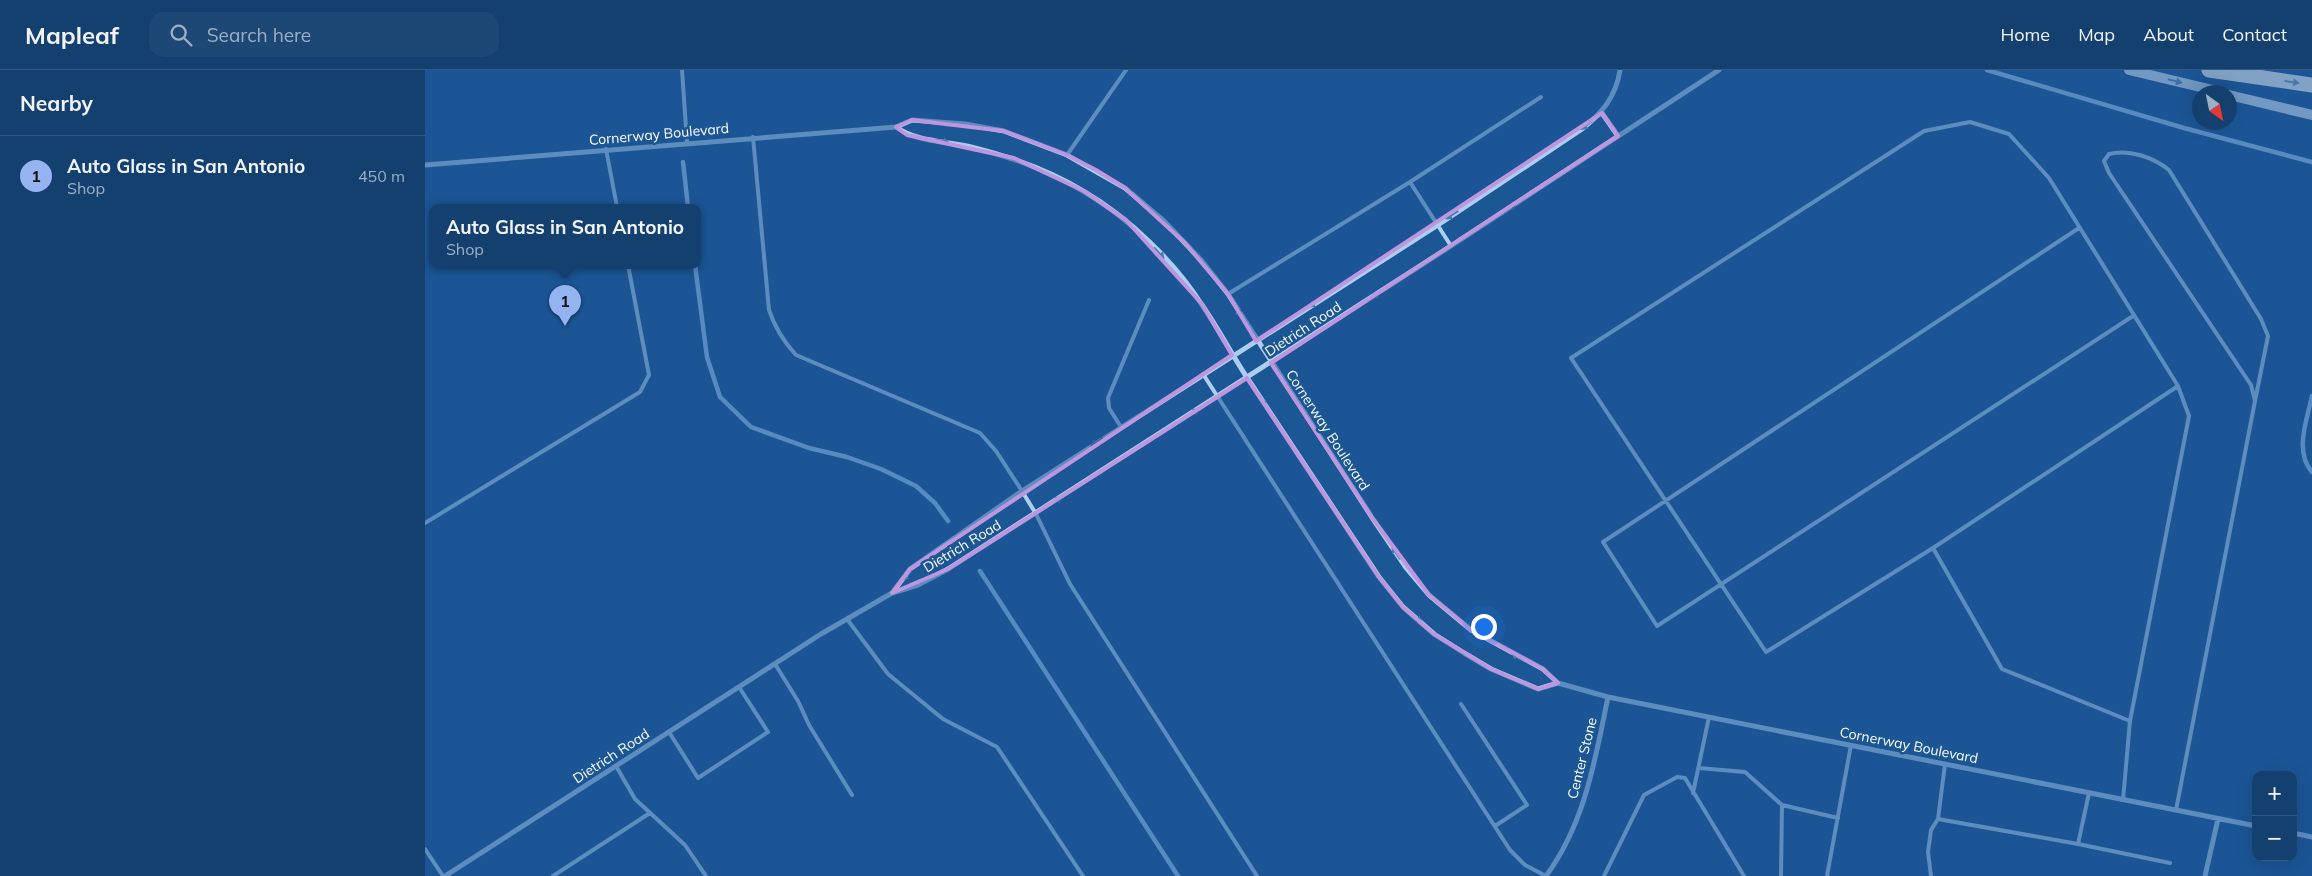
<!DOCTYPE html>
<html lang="en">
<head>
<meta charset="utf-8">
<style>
	body { margin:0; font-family:Mulish,sans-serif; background:#1d4775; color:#f1f3f6 }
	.controls { position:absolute; right:15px; bottom:15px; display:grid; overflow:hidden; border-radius:10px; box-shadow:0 5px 20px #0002 }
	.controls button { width:45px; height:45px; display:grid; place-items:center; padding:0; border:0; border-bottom:1px solid #335983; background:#144070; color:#f1f3f6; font:25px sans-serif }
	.compass { position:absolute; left:1767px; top:15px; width:45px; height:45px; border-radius:50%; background:#144070; box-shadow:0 5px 20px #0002; rotate:147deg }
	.you { position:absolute; left:1058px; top:556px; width:18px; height:18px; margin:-12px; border:4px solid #fff; border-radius:50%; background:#1a73e8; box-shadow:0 0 0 8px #1a73e833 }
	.badge { display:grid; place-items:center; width:32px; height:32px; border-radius:50%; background:#95b2f1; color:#111; font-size:16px; font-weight:700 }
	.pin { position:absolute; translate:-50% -41px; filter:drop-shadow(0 1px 2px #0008) }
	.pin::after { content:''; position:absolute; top:26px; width:18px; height:15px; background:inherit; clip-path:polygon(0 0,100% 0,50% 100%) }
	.popup { position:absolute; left:4px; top:134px; width:272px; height:65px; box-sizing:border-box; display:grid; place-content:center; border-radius:10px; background:#144070; filter:drop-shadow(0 1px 4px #0005); font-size:16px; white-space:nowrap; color:#9dafc3 }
	.popup b { font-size:19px; color:#f1f3f6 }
	.popup::after { content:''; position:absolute; left:50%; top:100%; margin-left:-10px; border:10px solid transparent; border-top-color:#144070 }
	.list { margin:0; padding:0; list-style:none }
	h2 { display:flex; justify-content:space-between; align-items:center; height:65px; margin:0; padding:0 20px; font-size:21px }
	h2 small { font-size:16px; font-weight:400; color:#9dafc3 }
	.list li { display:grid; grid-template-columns:32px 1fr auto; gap:15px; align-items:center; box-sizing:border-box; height:80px; padding:0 20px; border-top:1px solid #335983 }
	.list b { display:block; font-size:19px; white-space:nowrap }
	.list p { margin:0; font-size:16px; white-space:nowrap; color:#9dafc3 }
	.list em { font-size:16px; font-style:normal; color:#9dafc3 }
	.icon { flex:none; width:28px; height:28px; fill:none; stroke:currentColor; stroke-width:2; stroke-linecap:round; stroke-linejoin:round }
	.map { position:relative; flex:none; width:1887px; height:806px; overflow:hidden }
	header { display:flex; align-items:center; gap:30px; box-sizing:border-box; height:70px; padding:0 25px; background:#144070; border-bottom:1px solid #335983 }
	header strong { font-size:24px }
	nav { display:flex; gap:28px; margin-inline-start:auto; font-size:18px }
	.search { width:350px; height:45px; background:#1d4775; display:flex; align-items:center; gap:12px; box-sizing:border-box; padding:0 18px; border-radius:15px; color:#9dafc3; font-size:19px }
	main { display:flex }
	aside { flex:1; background:#144070 }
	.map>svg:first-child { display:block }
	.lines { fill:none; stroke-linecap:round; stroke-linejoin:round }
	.stream { stroke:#a0caf2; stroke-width:4.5 }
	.service { stroke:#adcef0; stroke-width:4 }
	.minor { stroke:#adcef0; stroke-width:5 }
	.secondary { stroke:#dbeafb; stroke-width:10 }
	.motorway { stroke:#fff; stroke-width:15 }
	.oneway { fill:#6891be }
	.oneway2 { fill:#82a2c5 }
	.oneway3 { fill:#477ab0 }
	.marked { fill:none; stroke:#bd96df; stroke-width:4; stroke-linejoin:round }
	.labels { text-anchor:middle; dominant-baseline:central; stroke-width:5; stroke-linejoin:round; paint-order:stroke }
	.street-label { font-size:14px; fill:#fff; stroke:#1b5695 }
</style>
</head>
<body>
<header>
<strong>Mapleaf</strong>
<div class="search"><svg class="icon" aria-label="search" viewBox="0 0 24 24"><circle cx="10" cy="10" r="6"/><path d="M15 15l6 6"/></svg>Search here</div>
<nav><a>Home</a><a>Map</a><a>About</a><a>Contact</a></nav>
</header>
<main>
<aside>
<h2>Nearby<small></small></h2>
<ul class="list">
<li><span class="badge">1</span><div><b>Auto Glass in San Antonio</b><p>Shop</p></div><em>450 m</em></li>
</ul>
</aside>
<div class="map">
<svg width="1887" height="806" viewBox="0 0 1887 806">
	<rect width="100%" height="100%" fill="#1b5695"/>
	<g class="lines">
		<!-- stream -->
		<path class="stream" d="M1562,0L1759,58L1887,92
			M258,92L263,137
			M270,195L282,287L295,327L326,357L384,378L422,387L456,399L491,416L510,433L523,451
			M1887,326C1882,350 1869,381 1887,402
			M555,501L753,806"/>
		<!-- service -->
		<path class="service" d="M257,0L262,72
			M328,67L344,240C350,258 359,272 371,285L555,363L571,381L597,421L611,444L645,514L832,806
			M181,79L192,137
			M642,85L701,0
			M985,112L1026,176
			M1654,158L1178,472L1232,556L1708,246
			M803,224L985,112L1116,27
			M778,304L1085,780L1100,795L1121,806
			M696,357L684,338L683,328L724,230
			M0,453L215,322L224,305L203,195
			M1508,478L1753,316
			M422,549L463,604L518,649L572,677L658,806
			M350,594L373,631L384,655L427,725
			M1036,634L1102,735L1070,756
			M244,662L273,708L343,662L314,617
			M191,696L210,729L260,775L281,806
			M1274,698L1320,702L1357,735L1413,748
			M1268,723L1284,647
			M1698,730L1705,651L1764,346L1753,316L1624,108L1584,64L1545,52L1499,61L1146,288L1341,582L1508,478L1577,599L1705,651
			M1751,740L1830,331L1826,315L1684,103L1679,91L1684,84C1704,79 1728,87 1744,100L1836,249L1843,266L1830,331
			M1513,749L1653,774L1664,723
			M1653,774L1745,793
			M0,779L18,806
			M128,806L225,743
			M1179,806L1219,725L1252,707L1260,708L1319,806
			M1356,806L1357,735
			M1402,806L1426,675
			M1506,806L1503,782L1506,760L1513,749L1520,694"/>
		<!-- minor -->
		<path class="minor" d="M1177,43L1193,66
			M471,57C491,72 522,71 546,77C586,87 624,100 658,121C703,147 749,191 777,235C795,261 809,289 827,315C869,379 912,443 954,507L978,537L1009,564L1039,583L1066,599L1113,619L1133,613
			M0,95L471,57L487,50L540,54L579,61L642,85L700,118L739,151L777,191L803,224L948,449L982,499L1004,525L1046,560L1118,599L1133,613L1183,627L1831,756
			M468,522L485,499L597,421L1013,155L1157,59C1177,43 1191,27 1195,0
			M1868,763L1887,767
			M20,806L396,564L467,523L493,515L523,499L1026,176L1294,0
			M1121,806C1160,753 1170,690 1183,627
			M1780,806L1793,749"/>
		<!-- secondary -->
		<path class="secondary" d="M1704,0L1796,22
			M1804,25L1887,45"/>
		<!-- motorway -->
		<path class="motorway" d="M1784,0L1887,15"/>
	</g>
	<!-- one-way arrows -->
	<defs><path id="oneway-solid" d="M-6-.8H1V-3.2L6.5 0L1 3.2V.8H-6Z" transform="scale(1.25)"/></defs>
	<use class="oneway" href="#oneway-solid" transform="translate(1750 11) rotate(14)"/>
	<use class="oneway2" href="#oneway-solid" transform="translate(1867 12) rotate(8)"/>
	<g class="oneway3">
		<use href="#oneway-solid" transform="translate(1162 55) rotate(142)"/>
		<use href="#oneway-solid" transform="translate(517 71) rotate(12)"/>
		<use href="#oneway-solid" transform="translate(707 124) rotate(-140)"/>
		<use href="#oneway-solid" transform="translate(1085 138) rotate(-33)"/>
		<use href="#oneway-solid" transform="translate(1027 145) rotate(146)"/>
		<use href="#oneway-solid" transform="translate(734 183) rotate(47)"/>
		<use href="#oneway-solid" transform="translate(949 227) rotate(-33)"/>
		<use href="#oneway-solid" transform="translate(890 233) rotate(147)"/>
		<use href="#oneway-solid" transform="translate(815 244) rotate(-120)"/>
		<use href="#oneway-solid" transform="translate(837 331) rotate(56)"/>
		<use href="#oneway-solid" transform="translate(768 343) rotate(-33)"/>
		<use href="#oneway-solid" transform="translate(672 372) rotate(147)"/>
		<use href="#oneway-solid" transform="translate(631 431) rotate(-33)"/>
		<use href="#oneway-solid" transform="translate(971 483) rotate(-124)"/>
		<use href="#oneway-solid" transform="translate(482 505) rotate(130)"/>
		<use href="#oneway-solid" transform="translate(991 548) rotate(42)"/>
		<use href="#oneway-solid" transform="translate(1093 587) rotate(-153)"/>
	</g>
	<!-- marked area -->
	<path d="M0 0H1887V806H0ZM1177,43L1193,66L846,293L948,449L1004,525L1046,560L1118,599L1133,613L1113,619L1066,599L1009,564L978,537L954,507L822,308L523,499L467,523L485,499L807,285L777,234L701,150L659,121L589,88L482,65L471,57L487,50L579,61L642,85L671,100L700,118L760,173L803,224L831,271Z" fill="#1b5695" fill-opacity=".55" fill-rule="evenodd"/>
	<path class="marked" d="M1177,43L1193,66L846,293L948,449L1004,525L1046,560L1118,599L1133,613L1113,619L1066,599L1009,564L978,537L954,507L822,308L523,499L467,523L485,499L807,285L777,234L701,150L659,121L589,88L482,65L471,57L487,50L579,61L642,85L671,100L700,118L760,173L803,224L831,271Z"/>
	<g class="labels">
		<!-- street labels -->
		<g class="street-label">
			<text transform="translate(234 64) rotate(-5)">Cornerway Boulevard</text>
			<text transform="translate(878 259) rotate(-33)">Dietrich Road</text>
			<text transform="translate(903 360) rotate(57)">Cornerway Boulevard</text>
			<text transform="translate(537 476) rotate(-31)">Dietrich Road</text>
			<text transform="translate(1484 675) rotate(11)">Cornerway Boulevard</text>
			<text transform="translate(186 686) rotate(-33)">Dietrich Road</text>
			<text transform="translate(1157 688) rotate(-76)">Center Stone</text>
		</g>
	</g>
</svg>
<div class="controls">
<button>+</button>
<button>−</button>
</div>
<svg class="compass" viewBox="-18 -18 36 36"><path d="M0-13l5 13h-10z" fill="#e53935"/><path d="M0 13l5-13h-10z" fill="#9dafc3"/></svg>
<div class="you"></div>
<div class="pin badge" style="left:140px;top:256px">1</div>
<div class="popup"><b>Auto Glass in San Antonio</b>Shop</div>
</div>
</main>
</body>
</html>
